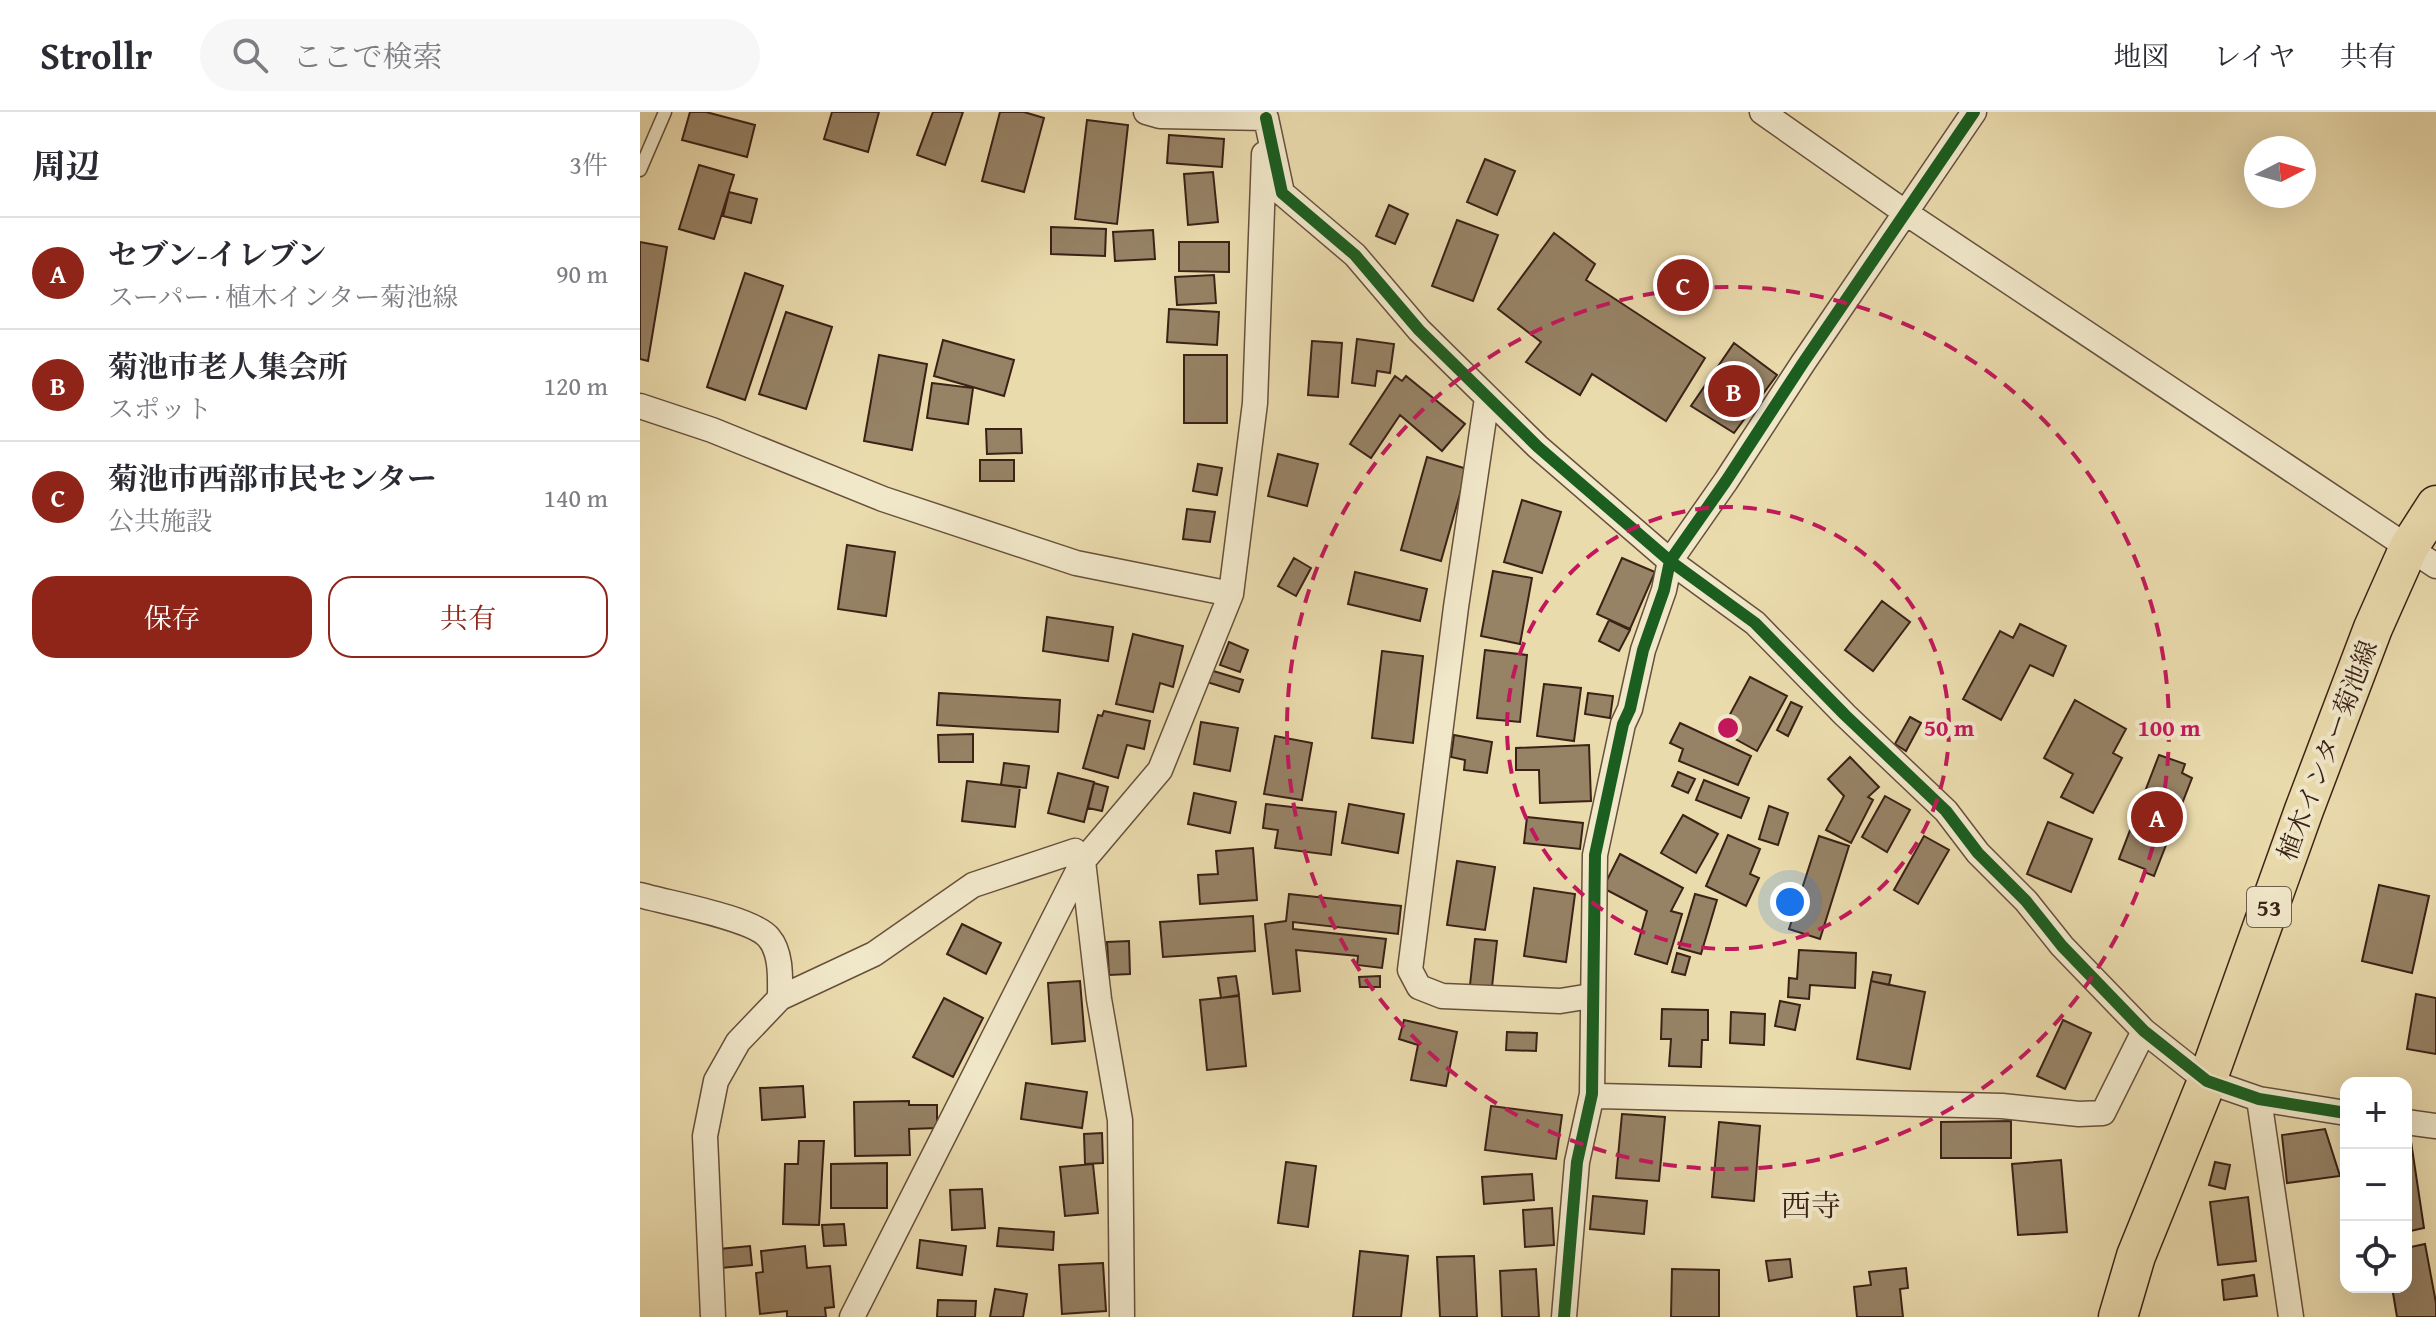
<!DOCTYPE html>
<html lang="ja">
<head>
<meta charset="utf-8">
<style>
	body { margin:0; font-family:"Gentium Book Plus","Noto Serif JP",serif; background:#f7f7f7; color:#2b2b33 }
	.controls { position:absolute; right:24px; bottom:24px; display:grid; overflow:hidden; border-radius:16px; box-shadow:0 8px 32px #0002 }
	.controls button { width:72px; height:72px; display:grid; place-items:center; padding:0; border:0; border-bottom:2px solid #e1e1e2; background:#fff; color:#2b2b33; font:40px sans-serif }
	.compass { position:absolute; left:1604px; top:24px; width:72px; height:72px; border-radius:50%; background:#fff; box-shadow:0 8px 32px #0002; rotate:84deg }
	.you { position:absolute; left:1150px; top:790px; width:28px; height:28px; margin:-20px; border:6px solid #fff; border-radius:50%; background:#1a73e8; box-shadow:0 0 0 12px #1a73e833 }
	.badge { display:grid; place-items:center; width:52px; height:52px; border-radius:50%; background:#8f2418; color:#fff; font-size:26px; font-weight:700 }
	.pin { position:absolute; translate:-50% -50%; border:4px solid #fff; box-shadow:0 2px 8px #0006 }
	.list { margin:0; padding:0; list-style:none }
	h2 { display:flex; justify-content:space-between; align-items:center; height:104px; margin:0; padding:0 32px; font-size:34px }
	h2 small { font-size:26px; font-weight:400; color:#7c7c81 }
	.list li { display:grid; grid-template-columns:52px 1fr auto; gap:24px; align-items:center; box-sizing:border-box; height:112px; padding:0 32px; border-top:2px solid #e1e1e2 }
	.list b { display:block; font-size:30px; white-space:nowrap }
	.list p { margin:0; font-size:26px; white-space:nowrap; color:#7c7c81 }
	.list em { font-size:26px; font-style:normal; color:#7c7c81 }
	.actions { display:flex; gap:16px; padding:24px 32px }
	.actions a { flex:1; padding:18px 0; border:2px solid #8f2418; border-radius:24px; text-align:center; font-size:28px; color:#8f2418 }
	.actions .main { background:#8f2418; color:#fff }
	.icon { flex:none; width:44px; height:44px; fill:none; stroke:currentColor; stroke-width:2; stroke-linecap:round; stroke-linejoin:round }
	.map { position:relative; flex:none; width:1796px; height:1205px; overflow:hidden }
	header { display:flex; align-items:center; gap:48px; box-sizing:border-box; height:112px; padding:0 40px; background:#fff; border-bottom:2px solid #e1e1e2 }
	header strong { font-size:38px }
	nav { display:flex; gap:44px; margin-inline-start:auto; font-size:28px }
	.search { width:560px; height:72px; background:#f7f7f7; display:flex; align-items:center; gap:20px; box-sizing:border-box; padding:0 28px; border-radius:44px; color:#7c7c81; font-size:30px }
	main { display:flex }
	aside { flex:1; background:#fff }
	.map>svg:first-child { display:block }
	.building { fill:#968265; stroke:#3b2116; stroke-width:2 }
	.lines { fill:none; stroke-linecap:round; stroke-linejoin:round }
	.service-casing { stroke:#67503c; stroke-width:15 }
	.minor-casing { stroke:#67503c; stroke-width:27 }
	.primary-casing { stroke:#3b2116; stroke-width:41 }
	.service { stroke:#f1e8ca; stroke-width:12 }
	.minor { stroke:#f1e8ca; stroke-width:24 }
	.primary { stroke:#eadbad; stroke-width:38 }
	.cycleway-casing { stroke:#f1e8ca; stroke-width:17 }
	.cycleway { stroke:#1b5e20; stroke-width:12 }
	.ring { fill:none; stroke:#c2185b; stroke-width:4; stroke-dasharray:14 10 }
	.labels { text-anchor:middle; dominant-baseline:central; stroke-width:8; stroke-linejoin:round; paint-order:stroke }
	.shield { fill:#f1e8ca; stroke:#725d4c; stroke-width:2 }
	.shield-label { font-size:24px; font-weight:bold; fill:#3b2116 }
	.street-label { font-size:26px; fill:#3b2116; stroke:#f1e8ca }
	.quarter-label { font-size:30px; fill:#3b2116; stroke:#f1e8ca }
	.centre { fill:#c2185b; stroke:#f1e8ca; stroke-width:4 }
	.ring-label { font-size:24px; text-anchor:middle; font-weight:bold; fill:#c2185b; stroke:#f1e8ca; stroke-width:8; stroke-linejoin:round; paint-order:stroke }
</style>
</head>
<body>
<header>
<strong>Strollr</strong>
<div class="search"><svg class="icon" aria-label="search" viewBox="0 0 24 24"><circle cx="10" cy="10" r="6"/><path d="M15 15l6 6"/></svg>ここで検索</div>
<nav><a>地図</a><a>レイヤ</a><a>共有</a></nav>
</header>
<main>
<aside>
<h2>周辺<small>3件</small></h2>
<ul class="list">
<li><span class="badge">A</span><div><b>セブン-イレブン</b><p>スーパー · 植木インター菊池線</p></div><em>90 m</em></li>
<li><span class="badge">B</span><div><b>菊池市老人集会所</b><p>スポット</p></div><em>120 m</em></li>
<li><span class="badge">C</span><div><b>菊池市西部市民センター</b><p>公共施設</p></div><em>140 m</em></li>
</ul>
<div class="actions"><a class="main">保存</a><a>共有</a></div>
</aside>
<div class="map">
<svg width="1796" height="1205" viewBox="0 0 1796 1205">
	<rect width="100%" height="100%" fill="#eadbad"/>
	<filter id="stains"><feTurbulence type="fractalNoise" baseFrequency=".0025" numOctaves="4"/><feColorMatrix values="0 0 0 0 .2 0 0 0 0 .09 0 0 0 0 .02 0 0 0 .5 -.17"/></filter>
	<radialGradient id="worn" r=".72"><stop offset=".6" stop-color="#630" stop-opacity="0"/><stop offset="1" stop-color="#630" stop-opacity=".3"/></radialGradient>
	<!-- building -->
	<path class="building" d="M50,0H66L115,13L107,45L42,28Z
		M192,0H239L228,40L184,27Z
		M293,0H323L305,53L277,43Z
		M360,0H384L404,6L384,80L342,69Z
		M447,8L488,13L477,112L435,107Z
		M529,23L584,27L582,55L527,51Z
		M845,47L875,59L857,103L827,90Z
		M59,53L94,63L74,127L39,117Z
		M573,60L578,110L548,113L544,62Z
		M89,80L117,87L111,111L83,104Z
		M749,93L768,102L755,132L736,124Z
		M817,108L858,123L833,189L792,174Z
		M411,115L466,117L465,144L411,142Z
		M513,118L515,147L475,149L473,120Z
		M914,121L955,152L946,168L1065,246L1026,309L952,262L940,283L886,250L901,230L858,197Z
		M0,130L27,135L8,249L0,247Z
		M539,130H589V160L539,159Z
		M105,161L143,174L105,288L67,275Z
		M574,163L576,191L537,193L535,165Z
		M529,197L579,200L577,233L527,230Z
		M146,200L192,215L166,297L119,282Z
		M717,227L754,232L750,261L737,259L735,274L712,271Z
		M303,228L374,248L364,284L294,264Z
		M672,229L702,231L698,285L668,283Z
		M1094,231L1137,263L1094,321L1051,294Z
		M239,243L287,252L272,338L224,329Z
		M544,243H587V311H544Z
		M755,264L762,269L766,264L825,312L802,339L760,303L731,346L710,332Z
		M292,271L333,276L328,312L287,306Z
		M346,317H381L382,341L347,342Z
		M638,342L678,352L667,394L628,384Z
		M787,345L827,357L801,449L761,438Z
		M340,348H374V369H340Z
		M558,352L582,356L577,383L553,379Z
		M882,388L921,400L902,461L864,450Z
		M547,397L575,400L570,430L543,427Z
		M207,433L255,440L246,504L198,497Z
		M654,446L671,456L656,484L638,474Z
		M982,446L1015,460L990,517L957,502Z
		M853,459L892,466L880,532L841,524Z
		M715,460L787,477L780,509L708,492Z
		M1242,489L1270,510L1233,559L1205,538Z
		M407,505L473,515L468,549L403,539Z
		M969,508L990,518L979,539L959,529Z
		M1380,512L1426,534L1413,564L1390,553L1361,608L1323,587L1360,519L1373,526Z
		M493,522L543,534L533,575L520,571L513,600L476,592Z
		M589,530L608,538L600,560L580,553Z
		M845,538L887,543L880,610L837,606Z
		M742,539L783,544L773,631L732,626Z
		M570,558L603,568L599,580L567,570Z
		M1110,565L1147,584L1117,639L1081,619Z
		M904,572L941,576L934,629L897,624Z
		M299,581L420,588L418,620L297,613Z
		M948,581L973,584L970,606L945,602Z
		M1435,588L1486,617L1473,641L1482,646L1453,701L1421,685L1433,662L1404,646Z
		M1151,590L1162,595L1148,624L1137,618Z
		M464,599L510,609L504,637L487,633L478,666L443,656L458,603L462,604Z
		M1270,605L1281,611L1266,639L1255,632Z
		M561,610L598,616L590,659L554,652Z
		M1040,611L1111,644L1098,673L1039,649L1043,637L1030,631Z
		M333,622V650H299L298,623Z
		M814,623L852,630L847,661L824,658L825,648L811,645Z
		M635,624L672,631L662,688L624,682Z
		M949,633L951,689L900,691L899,658H876V636Z
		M1519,643L1545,652L1542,661L1552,666L1514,764L1504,760L1505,757L1479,747Z
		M1210,645L1239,675L1228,685L1233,688L1211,731L1186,718L1204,684L1188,667Z
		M364,651L389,654L386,676L361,673Z
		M1038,660L1055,667L1048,681L1032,674Z
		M418,661L454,670L444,710L408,701Z
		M1064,668L1109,686L1101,706L1056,688Z
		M327,669L380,675L375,715L322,709Z
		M454,671L468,675L462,699L448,696Z
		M554,681L596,690L590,721L548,712Z
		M1245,684L1270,698L1247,740L1222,725Z
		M626,692L696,700L691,743L635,736L638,718L623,716Z
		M709,692L764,702L758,741L702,731Z
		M1129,694L1148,701L1138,733L1119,727Z
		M1043,703L1078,722L1056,761L1021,741Z
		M887,705L943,711L940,737L884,731Z
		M1408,710L1452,727L1431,780L1387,762Z
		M1088,723L1120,737L1110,762L1119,766L1106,794L1066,774Z
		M1179,724L1209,734L1180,827L1149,817Z
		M1284,724L1309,738L1278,792L1254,778Z
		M613,736L617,788L560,792L558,763L578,762L576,739Z
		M980,742L1043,776L1031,799L1042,802L1027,852L995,842L1007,799L963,776Z
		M817,749L855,755L845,818L807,813Z
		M1739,773L1789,784L1772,861L1722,849Z
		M894,776L935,782L926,850L884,844Z
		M649,782L761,794L758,822L653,810V817L746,827L742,856L717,853L718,844L656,838L660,879L633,882L625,812L646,809Z
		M1055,782L1077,788L1061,842L1039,836Z
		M613,804L615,839L523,845L520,810Z
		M322,812L361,831L346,862L307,842Z
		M835,827L857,829L852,875L830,873Z
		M489,829L490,862L469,863L467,830Z
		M1159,838L1216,841L1215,876L1170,873L1169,887L1148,885L1149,866L1157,867Z
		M1037,841L1050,845L1045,863L1032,860Z
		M1233,860L1251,863L1249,873L1231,869Z
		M596,864L599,883L581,886L578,866Z
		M740,864V875H720L719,865Z
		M440,869L445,929L412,932L408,871Z
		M1231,869L1285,880L1270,957L1217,947Z
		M1776,882L1796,886V942L1767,937Z
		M599,884L606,954L567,958L560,888Z
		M304,886L343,906L313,965L273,945Z
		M1140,889L1160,893L1155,918L1135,914Z
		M1022,897L1068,898V928H1062L1061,955L1029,954L1031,927H1021Z
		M1091,900L1125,902L1124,933L1090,931Z
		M764,908L817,920L806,974L771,968L778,933L759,927Z
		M1423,908L1451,921L1425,977L1397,964Z
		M867,920L897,921L896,939L866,938Z
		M386,971L447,980L442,1016L381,1007Z
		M163,974L165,1005L122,1008L120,976Z
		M269,989V993H297V1016L269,1017L270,1043L215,1044L214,990Z
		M851,994L922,1003L916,1047L845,1038Z
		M982,1002L1025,1005L1019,1069L976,1066Z
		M1371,1009V1046H1301V1010Z
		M1079,1010L1120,1014L1114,1089L1072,1085Z
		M1685,1017L1700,1064L1647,1071L1642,1023Z
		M462,1021L463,1051L445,1052L444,1022Z
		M1770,1023L1784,1116L1766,1120V1024Z
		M159,1029H184L179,1113L143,1112L145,1052H158Z
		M1421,1048L1427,1120L1378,1123L1372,1052Z
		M646,1050L676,1054L668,1115L638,1111Z
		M1575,1050L1590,1053L1585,1077L1569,1073Z
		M247,1051V1096H191V1052Z
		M453,1052L458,1101L425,1104L420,1055Z
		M892,1062L894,1088L844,1092L842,1065Z
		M342,1077L345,1116L312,1118L310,1078Z
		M953,1084L1007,1089L1004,1122L950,1117Z
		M1608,1085L1616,1149L1578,1153L1570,1090Z
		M912,1096L914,1133L885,1135L883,1098Z
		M204,1112L206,1133L184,1134L182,1113Z
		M359,1116L414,1120L413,1138L357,1134Z
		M280,1128L326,1134L322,1163L277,1156Z
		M1785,1132L1796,1191V1205H1757L1752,1175H1766V1136Z
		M110,1134L112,1153L81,1156L79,1137Z
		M165,1134L167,1156L190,1154L194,1195L185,1196L186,1205H147V1199L120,1202L116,1161L123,1160L121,1139Z
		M720,1139L768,1144L761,1205H713Z
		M834,1144L837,1205H800L797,1145Z
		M1150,1147L1152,1165L1129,1169L1126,1149Z
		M463,1151L466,1199L422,1202L419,1153Z
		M1266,1156L1268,1176L1260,1177L1263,1205H1217L1214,1175L1231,1173L1229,1160Z
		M896,1157L899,1205H862L860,1159Z
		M1032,1157L1079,1158V1205H1031Z
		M1614,1163L1617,1184L1584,1188L1582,1168Z
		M355,1177L387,1182L383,1205H350Z
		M298,1188L336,1189L335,1205H297Z"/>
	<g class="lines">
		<!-- service casing -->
		<g class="service-casing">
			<path id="service" d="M0,58L25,0"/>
		</g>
		<!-- minor casing -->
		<g class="minor-casing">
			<path id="minor" d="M506,0L520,4L626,6
				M1122,0L1266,101L1796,454
				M626,6L642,81L715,143L779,218L898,335L1030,449L1115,511L1205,603L1306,699L1338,741L1386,789L1422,834L1504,919L1567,969L1619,987L1706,1001
				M847,286L816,495L770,858L779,875L802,884L920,889L951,884
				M0,294L72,318L243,387L436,451L591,482
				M0,783C27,791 114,806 129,826C142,841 140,868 140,886L98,930L76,969L65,1024L73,1205
				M140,886L234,842L333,773L435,739L443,749L459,887L480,1008L482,1205
				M952,982L958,984L1362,994L1439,1002L1463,1001L1504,919
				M1619,987L1651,1205
				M1766,1010L1796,1014
				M212,1205L443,749L520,658L591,482L615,291L624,42
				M924,1205L937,1050L952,982L955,743L983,612L990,597L1003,538L1024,478L1030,449L1086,369L1163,251L1334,0"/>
		</g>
		<!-- primary casing -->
		<g class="primary-casing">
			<path id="primary" d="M1478,1205L1496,1144L1567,969L1664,698L1733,516L1769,435L1796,393"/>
		</g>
		<!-- service -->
		<use href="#service" class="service"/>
		<!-- minor -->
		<use href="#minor" class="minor"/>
		<!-- primary -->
		<use href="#primary" class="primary"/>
		<!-- cycleway casing -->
		<g class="cycleway-casing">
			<path id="cycleway" d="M626,6L642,81L715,143L779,218L898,335L1030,449L1115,511L1205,603L1306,699L1338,741L1386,789L1422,834L1504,919L1567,969L1619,987L1706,1001
				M924,1205L937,1050L952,982L955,743L983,612L990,597L1003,538L1024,478L1030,449L1086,369L1163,251L1334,0"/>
		</g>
		<!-- cycleway -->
		<use href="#cycleway" class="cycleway"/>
	</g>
	<!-- distance rings -->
	<g class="ring">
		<circle cx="1088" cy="616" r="221"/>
		<circle cx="1088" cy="616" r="441"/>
	</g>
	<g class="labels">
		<!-- shield labels -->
		<rect class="shield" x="1607" y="775" width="44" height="40" rx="6"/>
		<g class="shield-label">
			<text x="1629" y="795">53</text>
		</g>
		<!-- street labels -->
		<g class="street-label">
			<text transform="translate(1687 638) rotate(-69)">植木インター菊池線</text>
		</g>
		<!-- quarter labels -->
		<g class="quarter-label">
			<text x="1171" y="1093">西寺</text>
		</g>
	</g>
	<circle cx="1088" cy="616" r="12" class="centre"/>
	<g class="ring-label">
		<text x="1309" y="624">50 m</text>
		<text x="1529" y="624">100 m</text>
	</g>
	<rect width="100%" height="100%" filter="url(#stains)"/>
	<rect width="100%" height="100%" fill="url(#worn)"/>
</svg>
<div class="controls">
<button>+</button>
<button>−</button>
<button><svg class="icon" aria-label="locate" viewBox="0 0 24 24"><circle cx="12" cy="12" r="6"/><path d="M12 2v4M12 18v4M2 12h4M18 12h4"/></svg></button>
</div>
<svg class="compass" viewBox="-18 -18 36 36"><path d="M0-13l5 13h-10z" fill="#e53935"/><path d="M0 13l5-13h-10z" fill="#7c7c81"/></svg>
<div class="you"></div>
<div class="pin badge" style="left:1517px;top:705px">A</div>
<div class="pin badge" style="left:1094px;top:279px">B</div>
<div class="pin badge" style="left:1043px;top:173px">C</div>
</div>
</main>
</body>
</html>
